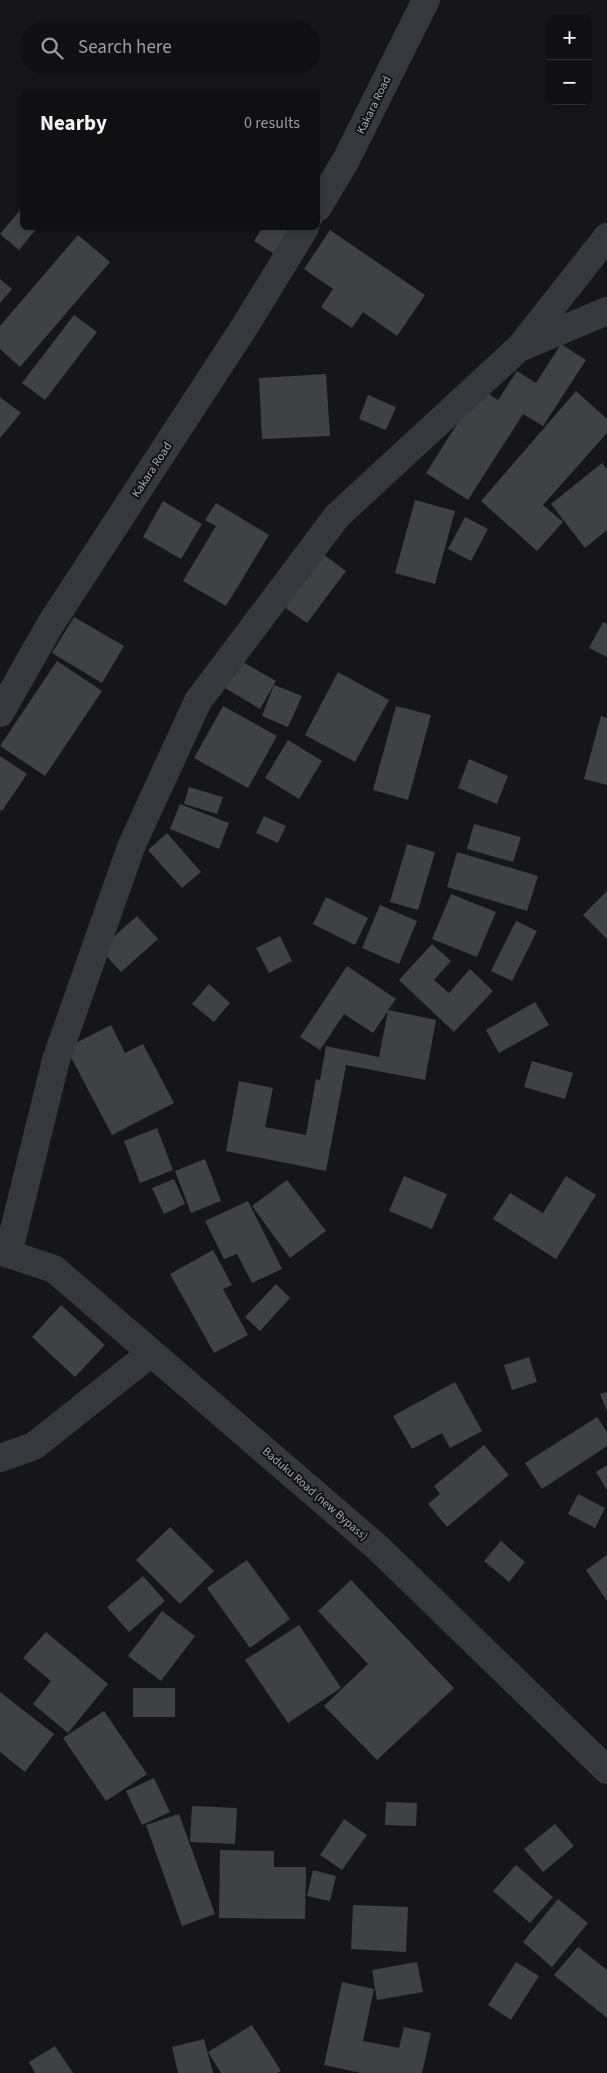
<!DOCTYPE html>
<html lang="en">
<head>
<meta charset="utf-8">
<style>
	body { margin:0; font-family:"Source Sans 3",sans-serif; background:#1e1e20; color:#f1f3f6 }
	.controls { position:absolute; right:15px; top:15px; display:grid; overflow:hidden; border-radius:8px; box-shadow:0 2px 8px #0003 }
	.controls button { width:45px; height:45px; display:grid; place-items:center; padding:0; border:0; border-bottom:1px solid #303032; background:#101012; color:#f1f3f6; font:25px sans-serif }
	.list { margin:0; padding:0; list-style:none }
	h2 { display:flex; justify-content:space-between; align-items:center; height:65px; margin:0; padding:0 20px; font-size:21px }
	h2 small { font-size:16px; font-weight:400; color:#9c9d9f }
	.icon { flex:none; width:28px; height:28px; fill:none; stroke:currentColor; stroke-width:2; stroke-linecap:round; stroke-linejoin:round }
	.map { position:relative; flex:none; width:607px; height:2073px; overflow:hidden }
	.search { position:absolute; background:#101012; box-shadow:0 2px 8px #0003; left:20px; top:20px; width:300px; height:55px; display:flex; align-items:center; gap:12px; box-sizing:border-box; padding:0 18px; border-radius:28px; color:#9c9d9f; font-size:19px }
	.panel { position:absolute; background:#101012; box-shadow:0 2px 8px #0003; left:20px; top:90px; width:300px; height:140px; border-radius:8px }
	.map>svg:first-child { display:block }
	.building { fill:#404145 }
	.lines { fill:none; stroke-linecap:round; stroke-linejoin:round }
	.minor { stroke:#37383d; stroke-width:28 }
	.tertiary { stroke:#37383d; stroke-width:28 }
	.labels { text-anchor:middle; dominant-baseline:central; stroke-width:4; stroke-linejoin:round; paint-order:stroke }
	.street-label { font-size:12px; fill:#a8adb8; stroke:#111113 }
</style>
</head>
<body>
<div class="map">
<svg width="607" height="2073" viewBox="0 0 607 2073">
	<rect width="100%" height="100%" fill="#161618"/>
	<!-- building -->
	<path class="building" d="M22,208V228H37L19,250L0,234Z
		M318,216L323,220L293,266L254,241L262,228H318Z
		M330,230L425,295L397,336L363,312L352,328L321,307L333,289L304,269Z
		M78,235L110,262L20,367L0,349V326Z
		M0,279L12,289L0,303Z
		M74,315L97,332L45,400L22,383Z
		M561,344L586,360L543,426L523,414L468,500L426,473L480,388L498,400L517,371L536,383Z
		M326,374L330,436L262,439L259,378Z
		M576,391L607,419V433L543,505L563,522L537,551L481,501Z
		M368,395L396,407L386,430L359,419Z
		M0,397L21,413L0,438Z
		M602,463L607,469V530L585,548L551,504Z
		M415,500L455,511L435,584L395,573Z
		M163,501L202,524L181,559L143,537Z
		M216,503L269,535L226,606L183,581L216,526L205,520Z
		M465,517L488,529L471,561L448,549Z
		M316,549L346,571L307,623L277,602Z
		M74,617L124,646L102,683L52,653Z
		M603,622L607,624V657L589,648Z
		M57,661L102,691L45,776L0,746Z
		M241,661L276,681L260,709L225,688Z
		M338,672L389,700L355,762L305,735Z
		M274,685L302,696L288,727L262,716Z
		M223,706L277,736L248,788L194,758Z
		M396,706L431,715L408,800L373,790Z
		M601,716L607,718V785L584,779Z
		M288,740L322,761L299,799L265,778Z
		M0,756L27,774L2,811L0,810Z
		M469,759L508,776L497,804L458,788Z
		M189,787L223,797L217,814L184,804Z
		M180,804L229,823L219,849L170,829Z
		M264,816L286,826L278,843L256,833Z
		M474,824L521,837L513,862L467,849Z
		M167,833L201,872L182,888L148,850Z
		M407,844L435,852L418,910L390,902Z
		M457,852L538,876L527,911L447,887Z
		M607,891V939L583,915Z
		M451,894L496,912L477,957L432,939Z
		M326,897L368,918L355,945L313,924Z
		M380,905L417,921L399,964L362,948Z
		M137,916L158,939L121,972L100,949Z
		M516,921L537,931L512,981L491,971Z
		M280,936L292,961L269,973L256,948Z
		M432,944L451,961L434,980L449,993L470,969L493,991L454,1032L399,980Z
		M347,966L396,999L388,1010L436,1020L425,1080L346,1065L326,1171L226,1151L239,1081L273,1088L265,1127L306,1135L316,1079L320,1080L326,1046L379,1057L388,1011L373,1033L344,1014L320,1050L300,1037Z
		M209,984L230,1003L214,1022L192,1004Z
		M535,1002L549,1025L499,1053L486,1030Z
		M111,1025L125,1053L143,1044L174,1103L112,1135L66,1048Z
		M532,1061L573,1073L565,1099L524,1087Z
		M157,1128L173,1170L140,1183L124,1141Z
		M205,1159L221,1201L191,1213L175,1171Z
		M404,1176L447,1194L432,1229L389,1211Z
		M566,1176L596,1195L556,1259L493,1219L510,1193L543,1213Z
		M174,1179L185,1204L164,1214L152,1188Z
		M287,1180L326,1231L290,1258L252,1206Z
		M248,1201L282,1269L252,1283L237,1254L224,1259L205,1221Z
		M213,1250L232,1285L223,1289L248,1335L214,1353L170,1274Z
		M276,1284L290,1298L260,1331L245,1317Z
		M61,1305L105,1345L75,1377L32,1337Z
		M529,1357L537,1382L512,1390L504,1365Z
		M455,1382L482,1431L450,1448L442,1433L412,1449L393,1416Z
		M607,1392V1411L600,1394Z
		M597,1417L607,1432V1446L542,1489L525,1463Z
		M484,1445L509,1475L447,1527L428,1504L440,1494L434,1486Z
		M607,1465V1490L596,1472Z
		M578,1494L605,1508L595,1528L568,1514Z
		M170,1527L214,1571L180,1604L136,1560Z
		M501,1541L525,1562L509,1582L484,1561Z
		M607,1555V1601L586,1570Z
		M247,1560L290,1619L250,1648L207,1588Z
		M143,1576L165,1601L129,1632L107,1607Z
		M351,1580L454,1688L377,1760L324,1706L368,1664L318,1611Z
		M162,1611L195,1636L161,1681L128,1656Z
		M299,1625L341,1688L288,1723L245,1660Z
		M46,1632L108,1684L68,1733L33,1704L51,1681L23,1658Z
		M133,1688H175V1717H133Z
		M0,1692L54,1734L25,1772L0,1752Z
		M104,1711L147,1774L106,1801L63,1738Z
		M154,1778L170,1812L142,1825L126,1791Z
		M386,1802L417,1803L416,1826L385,1825Z
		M192,1806L237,1808L235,1844L190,1842Z
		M179,1814L215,1914L182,1926L146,1825Z
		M344,1819L367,1835L342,1870L320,1855Z
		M555,1824L574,1846L543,1872L524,1849Z
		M220,1850L274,1851V1867H306L305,1919L219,1918Z
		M516,1865L553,1897L530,1923L493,1891Z
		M313,1870L336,1876L330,1901L307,1896Z
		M558,1899L588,1923L552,1967L523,1942Z
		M353,1905L408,1907L406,1952L351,1949Z
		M578,1947L607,1970V2018L554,1975Z
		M417,1962L423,1992L377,2000L372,1970Z
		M516,1962L539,1976L511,2020L488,2005Z
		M342,1982L374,1989L363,2041L399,2048L404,2027L431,2033L422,2073H361L324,2065Z
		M252,2025L281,2071L277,2073H221L208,2052Z
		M204,2039L213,2073H178L172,2047Z
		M55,2046L73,2073H35L29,2062Z"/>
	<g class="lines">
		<!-- minor -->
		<path class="minor" d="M521,346L607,237
			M0,1251L54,1269L378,1548L607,1770
			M8,1254L56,1060L131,847L198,701L337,516L519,348L607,311
			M0,1458L34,1446L151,1353"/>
		<!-- tertiary -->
		<path class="tertiary" d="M318,207L346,160L426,0
			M0,713L50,625L245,326L305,228"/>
	</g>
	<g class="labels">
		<!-- street labels -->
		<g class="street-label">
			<text transform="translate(374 105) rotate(-64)">Kakara Road</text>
			<text transform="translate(152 470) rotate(-57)">Kakara Road</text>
			<text transform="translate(315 1494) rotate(41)">Baduku Road (new Bypass)</text>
		</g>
	</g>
</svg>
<div class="controls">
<button>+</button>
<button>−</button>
</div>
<div class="search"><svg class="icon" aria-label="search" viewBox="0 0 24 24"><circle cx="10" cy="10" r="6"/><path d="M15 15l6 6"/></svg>Search here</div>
<section class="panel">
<h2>Nearby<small>0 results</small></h2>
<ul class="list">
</ul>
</section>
</div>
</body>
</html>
